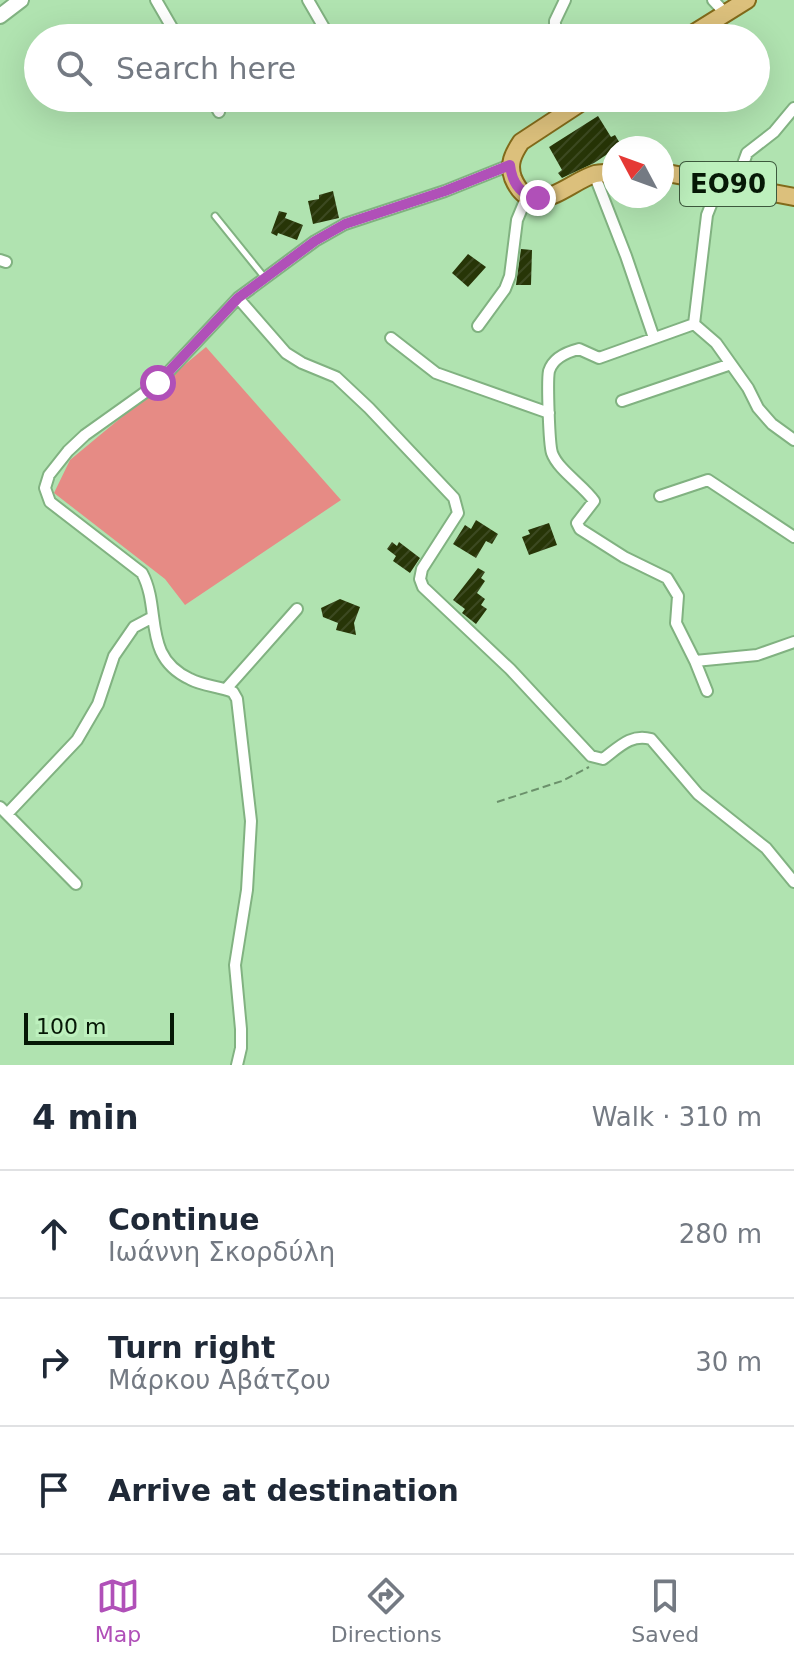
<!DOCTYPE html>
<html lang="en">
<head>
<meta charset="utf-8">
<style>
	body { margin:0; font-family:"DejaVu Sans",sans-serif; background:#f6f6f7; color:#1f2937 }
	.compass { position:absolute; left:602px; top:136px; width:72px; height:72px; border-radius:50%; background:#fff; box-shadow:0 8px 32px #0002; rotate:311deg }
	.scale { position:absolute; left:24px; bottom:20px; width:150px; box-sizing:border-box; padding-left:8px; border:4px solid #061806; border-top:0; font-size:22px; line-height:28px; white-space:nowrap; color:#061806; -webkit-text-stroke:6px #bdf0bd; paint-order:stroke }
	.stop { position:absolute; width:24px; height:24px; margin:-18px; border:6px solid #b050b8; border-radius:50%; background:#fff }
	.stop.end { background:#b050b8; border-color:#fff; box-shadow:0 2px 8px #0008 }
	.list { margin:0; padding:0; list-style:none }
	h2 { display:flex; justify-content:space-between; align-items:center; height:104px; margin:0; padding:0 32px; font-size:34px }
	h2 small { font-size:26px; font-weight:400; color:#747a83 }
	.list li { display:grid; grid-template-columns:52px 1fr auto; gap:24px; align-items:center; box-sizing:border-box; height:128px; padding:0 32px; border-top:2px solid #e0e1e3 }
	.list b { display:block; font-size:30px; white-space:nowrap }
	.list p { margin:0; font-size:26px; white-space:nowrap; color:#747a83 }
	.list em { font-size:26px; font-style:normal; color:#747a83 }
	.icon { flex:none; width:44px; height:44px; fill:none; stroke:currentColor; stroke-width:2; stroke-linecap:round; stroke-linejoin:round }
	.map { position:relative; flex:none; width:794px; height:1065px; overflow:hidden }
	.search { position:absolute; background:#fff; box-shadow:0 8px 32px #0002; left:24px; right:24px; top:24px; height:88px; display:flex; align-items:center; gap:20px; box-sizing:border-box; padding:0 28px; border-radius:44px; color:#747a83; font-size:30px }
	.sheet { height:488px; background:#fff }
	nav { display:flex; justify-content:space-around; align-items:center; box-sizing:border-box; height:112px; border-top:2px solid #e0e1e3; background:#fff; font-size:22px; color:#747a83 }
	nav a { display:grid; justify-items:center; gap:4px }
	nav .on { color:#b050b8 }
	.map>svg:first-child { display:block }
	.green { fill:#e68b85 }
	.building { fill:url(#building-hatch) }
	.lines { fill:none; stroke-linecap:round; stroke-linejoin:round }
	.lane-casing { stroke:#81b281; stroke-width:9 }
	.street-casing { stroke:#81b281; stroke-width:14 }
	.secondary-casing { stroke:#81b281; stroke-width:18 }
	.primary-casing { stroke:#826a1a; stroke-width:20 }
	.path { stroke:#6b916b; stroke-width:2; stroke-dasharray:8 4; stroke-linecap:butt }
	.lane { stroke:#fff; stroke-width:5 }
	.street { stroke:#fff; stroke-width:10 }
	.secondary { stroke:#fff; stroke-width:14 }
	.primary { stroke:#dcc07c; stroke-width:16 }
	.route { stroke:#b050b8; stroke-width:10 }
	.labels { text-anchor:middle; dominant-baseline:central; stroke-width:8; stroke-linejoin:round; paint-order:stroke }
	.shield { fill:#bdf0bd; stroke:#3d593d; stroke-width:2 }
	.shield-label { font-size:26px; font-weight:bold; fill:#061806 }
</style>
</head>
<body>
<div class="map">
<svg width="794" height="1065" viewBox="0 0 794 1065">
	<defs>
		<pattern id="building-hatch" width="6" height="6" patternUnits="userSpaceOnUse" patternTransform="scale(2)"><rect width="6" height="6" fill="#273507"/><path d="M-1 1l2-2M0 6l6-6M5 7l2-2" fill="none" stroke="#3c4921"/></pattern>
	</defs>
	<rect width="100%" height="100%" fill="#b0e3b0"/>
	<!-- green -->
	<path class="green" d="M206,347L341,500L185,605L165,579L54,493L70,460Z"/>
	<!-- building -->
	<path class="building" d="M598,116L611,137L615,135L621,145L594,163L562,178L558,173L562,170L549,147Z
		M333,191L339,218L313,224L308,201L319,199V195Z
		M279,211L287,213L285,218L303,225L297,240L278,233L277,236L271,233Z
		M521,249L532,250L531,285H516Z
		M468,254L486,267L468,287L452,273Z
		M476,520L498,534L492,544L486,541L476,558L453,544L465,525L471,529Z
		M549,523L557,545L529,555L522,537L530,534L528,530Z
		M392,542L397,546L399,542L420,558L410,573L393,561L396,556L387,549Z
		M478,568L485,572L481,578L485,581L477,593L485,599L481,605L487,609L476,624L462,613L465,609L453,600Z
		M340,599L360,607L354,623L356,635L336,630L338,623L323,617L321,608Z"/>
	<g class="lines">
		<!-- lane casing -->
		<g class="lane-casing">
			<path id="lane" d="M215,216L265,278"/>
		</g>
		<!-- street casing -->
		<g class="street-casing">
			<path id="street" d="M156,0L178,38
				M308,0L330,38
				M713,0L726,14
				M555,38V21L565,0
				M211,98L219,112
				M594,174L626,256L654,338
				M720,182L707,215L694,324L716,343L748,388L758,408L772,424L794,440
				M735,186L747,153L774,132L794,108
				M0,260L6,262
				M238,298L286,353L302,363L336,377L369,408L454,498L458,513L422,569L420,579L423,587L510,669L591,756L603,759C618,748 631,733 651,739L698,794L766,848L794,882
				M694,324L599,358L579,349C567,352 553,358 549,371C547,380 549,444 552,453C558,470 584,486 594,501L577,523L580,529L624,557L667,578L678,596L676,623L695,661
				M478,326L505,289L510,276L517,220L527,196
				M391,338L436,373L549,413
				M622,401L731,364
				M660,496L708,480L794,537
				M226,689L297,609
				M707,691L695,661L757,655L794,642
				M0,807L76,884
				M8,813L77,740L98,704L114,656L134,627L151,618
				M237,1065L241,1048V1029L235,965L247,890L251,821L237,699L233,692C219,686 203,686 190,679C141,656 162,610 142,573L50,502L45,488L49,475L68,451L85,435L158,383L238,298L315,241L345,224L445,191L510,165"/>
		</g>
		<!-- secondary casing -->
		<g class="secondary-casing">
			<path id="secondary" d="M0,16L21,0"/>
		</g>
		<!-- primary casing -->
		<g class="primary-casing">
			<path id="primary" d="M686,38L747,0
				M588,98L521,142C513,154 508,164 513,178C532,223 568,182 595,174C601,173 608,173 614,172
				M662,172L794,197"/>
		</g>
		<!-- path -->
		<path class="path" d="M497,802L562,781L589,767"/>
		<!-- lane -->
		<use href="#lane" class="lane"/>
		<!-- street -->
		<use href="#street" class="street"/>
		<!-- secondary -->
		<use href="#secondary" class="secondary"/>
		<!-- primary -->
		<use href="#primary" class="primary"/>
	</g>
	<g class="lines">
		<!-- route -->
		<path class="route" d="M158,383L238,298L315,241L345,224L445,191L510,165C512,183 521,195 538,198"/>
	</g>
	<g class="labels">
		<!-- shield labels -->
		<rect class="shield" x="680" y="162" width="96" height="44" rx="6"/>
		<g class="shield-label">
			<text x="728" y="184">ΕΟ90</text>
		</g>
	</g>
</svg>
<svg class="compass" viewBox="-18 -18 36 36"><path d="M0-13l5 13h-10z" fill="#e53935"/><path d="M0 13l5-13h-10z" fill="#747a83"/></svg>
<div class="scale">100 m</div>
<div class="stop" style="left:158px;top:383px"></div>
<div class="stop end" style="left:538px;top:198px"></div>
<div class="search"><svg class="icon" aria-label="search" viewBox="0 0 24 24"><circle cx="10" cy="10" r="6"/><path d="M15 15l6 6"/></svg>Search here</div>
</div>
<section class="sheet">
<h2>4 min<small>Walk · 310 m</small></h2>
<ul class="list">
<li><svg class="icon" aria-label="ahead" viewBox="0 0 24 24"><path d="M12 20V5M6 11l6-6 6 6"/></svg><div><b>Continue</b><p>Ιωάννη Σκορδύλη</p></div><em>280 m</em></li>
<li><svg class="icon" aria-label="right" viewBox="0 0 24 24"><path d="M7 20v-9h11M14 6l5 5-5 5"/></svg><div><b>Turn right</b><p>Μάρκου Αβάτζου</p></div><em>30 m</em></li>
<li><svg class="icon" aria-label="arrive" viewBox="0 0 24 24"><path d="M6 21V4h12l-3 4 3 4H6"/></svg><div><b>Arrive at destination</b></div></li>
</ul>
</section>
<nav>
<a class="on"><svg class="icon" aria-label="map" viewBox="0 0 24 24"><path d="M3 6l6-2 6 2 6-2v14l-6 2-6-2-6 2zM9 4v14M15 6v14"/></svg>Map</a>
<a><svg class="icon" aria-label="directions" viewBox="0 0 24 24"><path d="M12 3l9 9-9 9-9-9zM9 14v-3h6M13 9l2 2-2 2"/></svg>Directions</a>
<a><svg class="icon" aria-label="saved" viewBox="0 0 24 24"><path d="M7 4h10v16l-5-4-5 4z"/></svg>Saved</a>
</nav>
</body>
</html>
